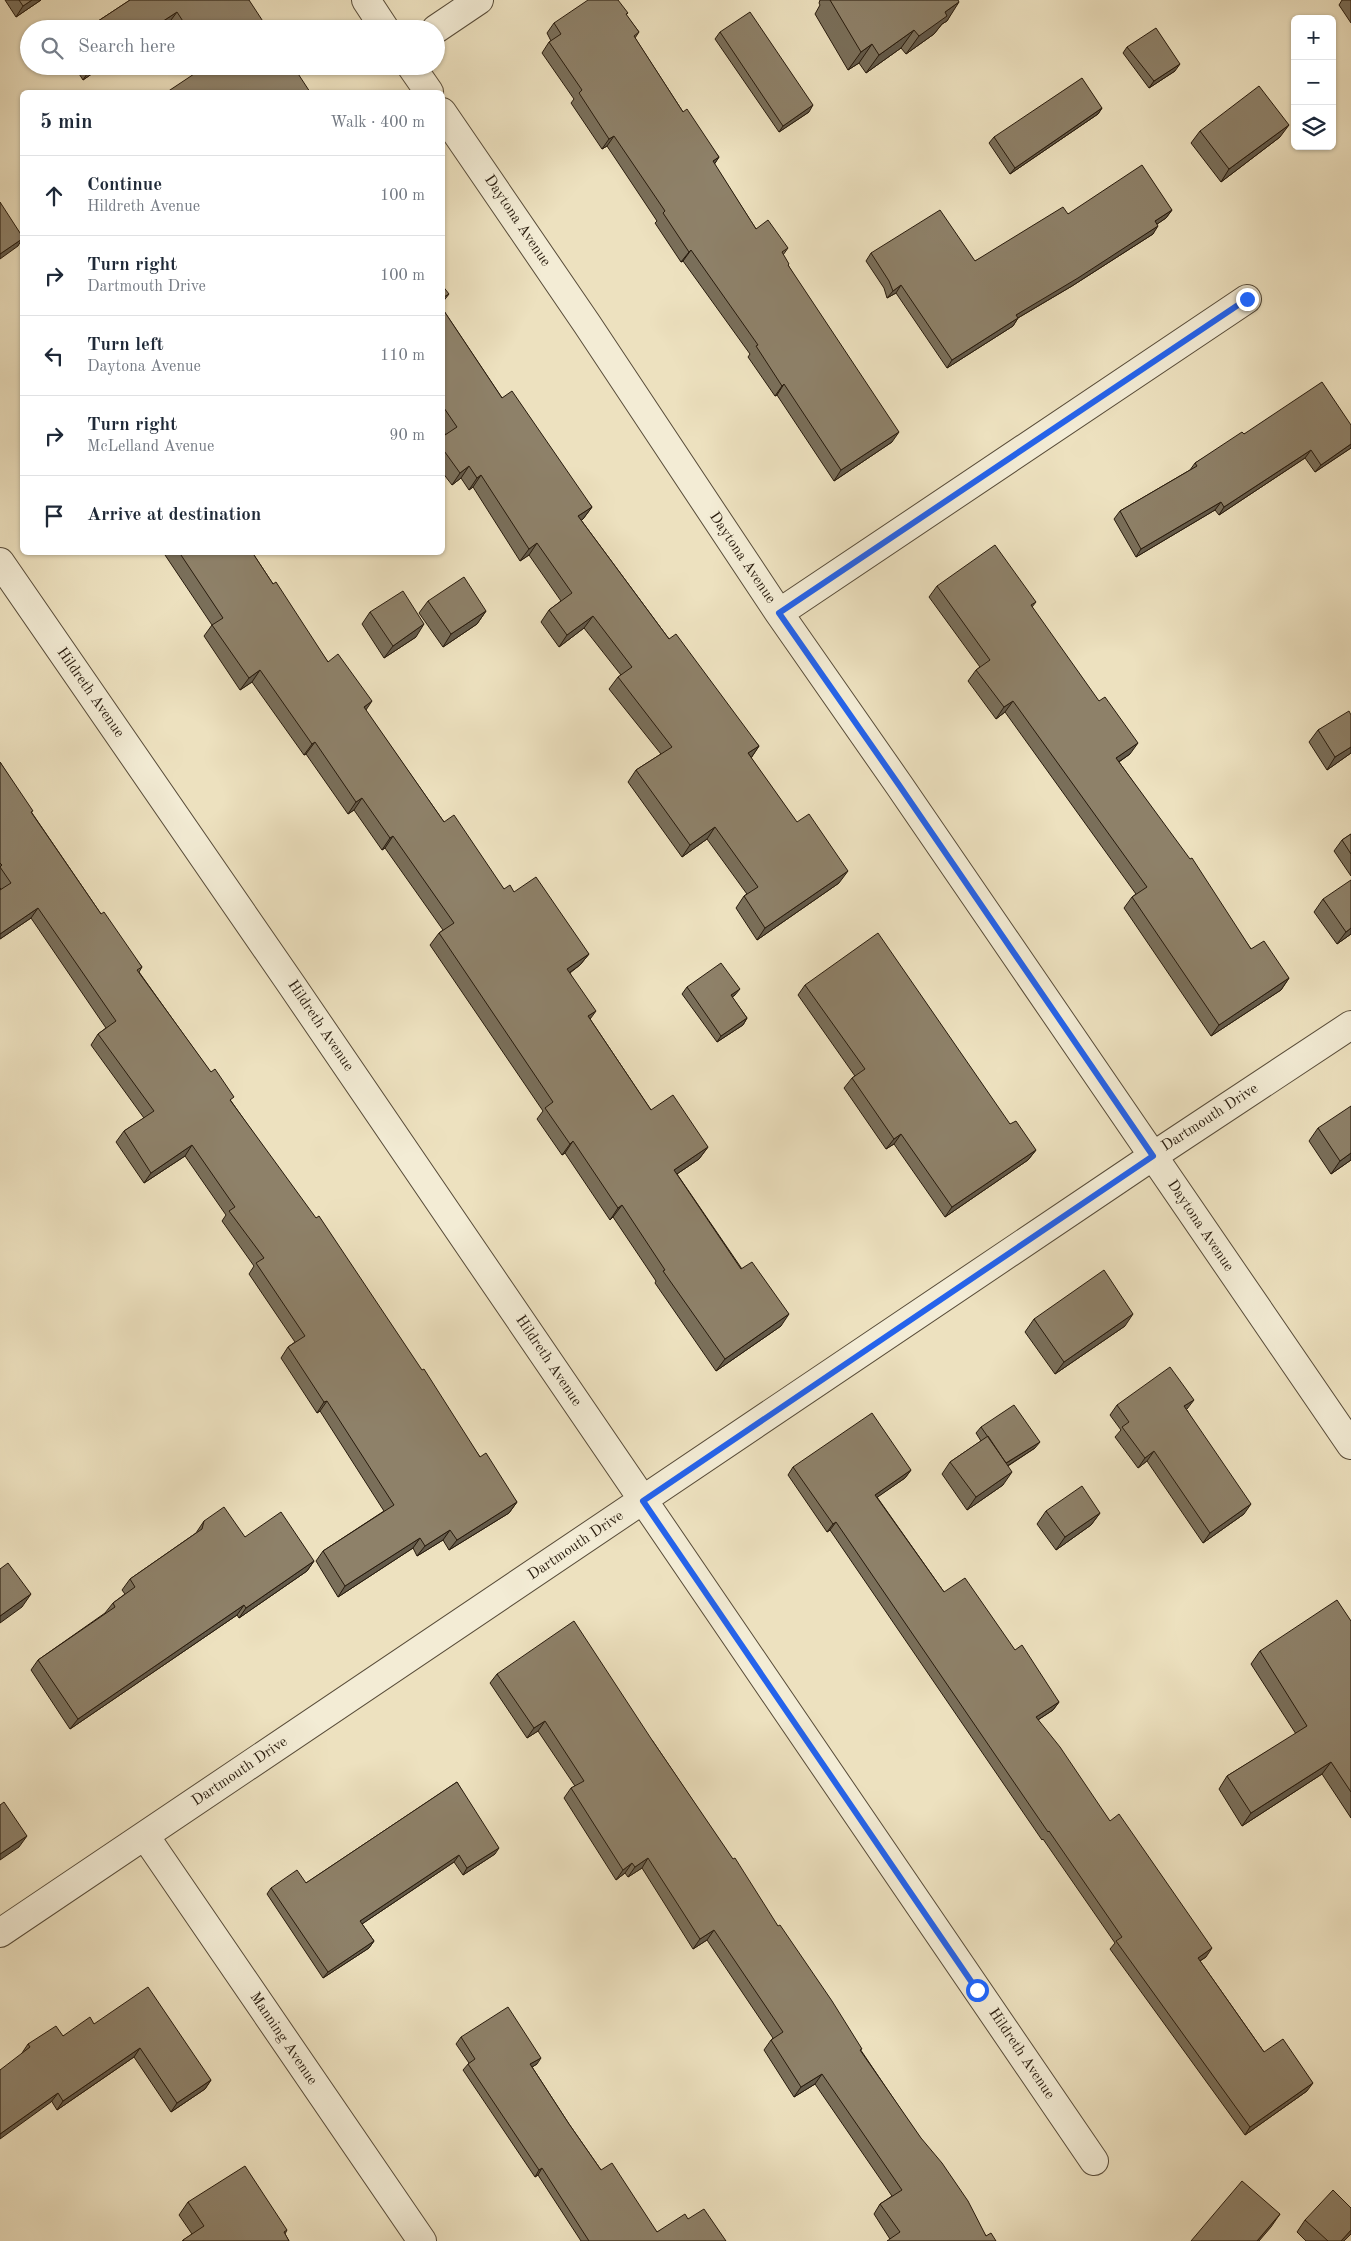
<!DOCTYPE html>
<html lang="en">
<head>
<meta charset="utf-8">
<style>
	body { margin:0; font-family:"Old Standard TT",serif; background:#f2f2f3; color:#1f2937 }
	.controls { position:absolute; right:15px; top:15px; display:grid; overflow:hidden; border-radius:8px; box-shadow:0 1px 4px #0004 }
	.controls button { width:45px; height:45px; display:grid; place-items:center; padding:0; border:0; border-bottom:1px solid #e0e1e3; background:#fff; color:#1f2937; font:25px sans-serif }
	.stop { position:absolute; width:15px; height:15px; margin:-11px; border:4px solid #2563eb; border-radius:50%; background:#fff }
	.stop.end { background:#2563eb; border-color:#fff; box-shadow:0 1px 5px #0008 }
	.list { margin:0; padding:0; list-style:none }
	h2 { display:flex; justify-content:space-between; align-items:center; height:65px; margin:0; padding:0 20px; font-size:21px }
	h2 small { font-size:16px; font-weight:400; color:#747a83 }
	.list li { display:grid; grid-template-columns:32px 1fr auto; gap:15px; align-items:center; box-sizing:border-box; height:80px; padding:0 20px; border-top:1px solid #e0e1e3 }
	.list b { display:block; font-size:19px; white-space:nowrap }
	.list p { margin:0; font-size:16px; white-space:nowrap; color:#747a83 }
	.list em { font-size:16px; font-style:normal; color:#747a83 }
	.icon { flex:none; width:28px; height:28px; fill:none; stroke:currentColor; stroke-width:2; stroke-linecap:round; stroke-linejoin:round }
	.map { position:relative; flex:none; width:1351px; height:2241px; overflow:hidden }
	.search { position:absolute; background:#fff; box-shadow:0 1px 4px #0004; left:20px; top:20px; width:425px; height:55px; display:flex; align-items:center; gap:12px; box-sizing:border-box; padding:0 18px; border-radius:28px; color:#747a83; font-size:19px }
	.panel { position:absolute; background:#fff; box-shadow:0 1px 4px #0004; left:20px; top:90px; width:425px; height:465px; border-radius:8px }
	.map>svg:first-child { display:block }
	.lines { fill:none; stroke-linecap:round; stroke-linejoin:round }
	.minor-casing { stroke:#584c39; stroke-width:30 }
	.minor { stroke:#f3ecd5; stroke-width:28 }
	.wall { fill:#7a6f5a; stroke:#271a0c }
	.shaded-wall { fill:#635a4a; stroke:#271a0c }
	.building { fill:#8e8169; stroke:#271a0c }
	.route { stroke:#2563eb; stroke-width:6 }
	.labels { text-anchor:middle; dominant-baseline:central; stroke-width:5; stroke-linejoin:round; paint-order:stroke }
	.street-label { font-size:15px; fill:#271a0c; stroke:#f3ecd5 }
</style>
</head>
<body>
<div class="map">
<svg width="1351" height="2241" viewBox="0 0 1351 2241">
	<rect width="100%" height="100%" fill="#ede1bf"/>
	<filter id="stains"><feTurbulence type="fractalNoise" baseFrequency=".004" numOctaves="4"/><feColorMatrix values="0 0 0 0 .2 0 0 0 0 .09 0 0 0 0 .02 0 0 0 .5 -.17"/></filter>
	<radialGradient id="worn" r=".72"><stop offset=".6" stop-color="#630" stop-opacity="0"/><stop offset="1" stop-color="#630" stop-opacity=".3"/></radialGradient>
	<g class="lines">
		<!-- minor casing -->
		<g class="minor-casing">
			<path id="minor" d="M366,0L385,29
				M436,29L479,0
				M411,66L429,92
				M442,112L587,324L779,613L899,785L1351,1445
				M0,562L291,984L1094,2161
				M779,613L1247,299
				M145,1836L422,2241
				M0,1933L1153,1156L1351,1025"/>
		</g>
		<!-- minor -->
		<use href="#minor" class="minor"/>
	</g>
	<!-- wall -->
	<path class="wall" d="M5,0H41L16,17Z
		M130,0L268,29H172L168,24L161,29H86Z
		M820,0H958L947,21L942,24L934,34L906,54L901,48L866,73L859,63L848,70L815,14L820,5L819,3Z
		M1342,0H1351V23L1339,5Z
		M628,13L626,15L639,32L635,38L683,112L719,157L714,164L756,229L788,248L783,255L788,265L892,442L834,481L777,395L775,396L748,357L750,354L683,261L681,262L655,223L657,221L607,146L602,149L571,103L574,99L542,53L549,42L551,41L547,33L554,23Z
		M720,32L809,112L779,132L715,39Z
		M1127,47L1175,71L1149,88L1123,53Z
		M74,66H103L83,80Z
		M197,66H293L200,70Z
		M1102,108L1098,114L1010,174L989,143L994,137Z
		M1200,131L1280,137L1221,182L1191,143Z
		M1172,210L1166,218L1157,224L1153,234L1072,286L1018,318L1013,326L947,368L896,293L887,298L884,288L866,261L871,253L975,261L1068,214Z
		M442,308L502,398L592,507L583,519L581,520L669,639L759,746L751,758L839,883L757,940L736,908L744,896L747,894L707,839L682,857L628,782L636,770L661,754L609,689L618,677L621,675L584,628L559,647L541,622L549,610L561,601L529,555L520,561L473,487L469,490L461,478L452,485L442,472V437L446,435L442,430Z
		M1351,425V448L1315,472L1305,458L1219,515L1215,510L1136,557L1114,519L1120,511L1190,470L1195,463L1244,434Z
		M163,552H252L273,584L328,662L366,711L444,822L504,889L514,892L589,954L580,965L570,973L590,1019L651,1110L708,1147L699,1159L677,1174L781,1326L716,1371L655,1283L656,1281L613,1217L610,1220L565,1153L562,1155L537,1119L543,1111L430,945L439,933L443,930L385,848L382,850L354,810L348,814L306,754L304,755L252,682L240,690L204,636L212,625Z
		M937,586L1036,602L1032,607L1130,754L1119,762L1251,949L1289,978L1281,990L1211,1036L1124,908L1132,897L1136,894L1005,712L996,719L968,681L976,670L980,667L929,597Z
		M428,601L486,611L477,624L443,647L419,613Z
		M370,612L416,637L384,658L362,624Z
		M1351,715V753L1327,770L1309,742L1318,730Z
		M0,762L32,813L101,914L142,967L139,972L231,1101L480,1457L517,1502L509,1513L449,1550L443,1540L417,1556L413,1548L338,1597L316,1561L323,1551L384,1511L320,1411L317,1413L281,1358L288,1347L295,1342L249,1274L254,1266L222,1221L226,1215L185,1156L144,1183L116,1142L124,1131L144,1118L91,1045L98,1034L106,1028L31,918L0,939V890L1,889L0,888Z
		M1351,834V876L1334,851L1342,840Z
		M1323,899L1351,934L1337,944L1314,912Z
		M805,985L1010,1124L1036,1150L1028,1160L945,1217L894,1144L886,1149L844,1088L852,1078L855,1076L798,995Z
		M687,987L735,995L732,997L747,1018L743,1025L717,1042L682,994Z
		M1318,1128L1351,1160L1331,1174L1309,1141Z
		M1034,1319L1125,1326L1055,1374L1025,1332Z
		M1117,1405L1187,1410L1244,1514L1203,1543L1147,1461L1138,1468L1115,1437L1121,1430L1110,1415Z
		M981,1427L1035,1448L1008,1466L1003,1485L967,1510L942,1474L950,1462L981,1441L976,1433Z
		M793,1467L911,1470L905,1478L877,1497L944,1592L1015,1650L1059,1702L1053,1710L1038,1720L1206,1957L1200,1961L1264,2052L1307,2091L1245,2135L1110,1949L1115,1943L1043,1839L1042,1840L830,1530L827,1532L788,1475Z
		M1046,1511L1100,1513L1091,1525L1056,1550L1037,1524Z
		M204,1521L245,1537L314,1561L307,1571L239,1618L237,1615L70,1729L31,1670L38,1660L105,1613L113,1603L125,1594L122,1590L130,1579L196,1533Z
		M1351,1621V1818L1322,1774L1242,1826L1219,1789L1227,1776L1296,1734L1251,1664L1260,1651Z
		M497,1674L652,1740L986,2236L996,2241L890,2239L874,2214L880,2204L892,2196L815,2084L794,2097L764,2050L771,2040L773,2038L707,1940L693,1949L642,1868L628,1877L625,1873L616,1880L564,1798L571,1788L575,1786L538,1731L527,1738L490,1683Z
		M457,1782L495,1854L463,1875L454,1862L362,1924L374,1941L369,1948L323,1978L267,1894L271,1888L306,1883Z
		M94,2024L211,2080L205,2089L171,2112L134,2057L57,2110L22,2053L28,2044L63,2036Z
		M461,2037L537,2064L532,2067L569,2124L601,2170L657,2232L688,2219L726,2241H581L538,2175L535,2177L463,2070L469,2063L456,2044Z
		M188,2202L287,2230L285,2234L289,2241H182L192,2234L179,2215Z
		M1305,2220L1344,2241H1306L1297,2232Z"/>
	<!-- shaded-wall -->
	<path class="shaded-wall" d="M32,0H41L16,17L23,6Z
		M959,2L947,21L942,24L934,34L906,54L919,36L945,12Z
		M177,12L168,24L161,29H151Z
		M914,30L901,48L866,73L879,55Z
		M872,44L859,63L848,70L861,52Z
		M1180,64L1175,71L1149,88L1154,81Z
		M94,66H103L83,80L91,68Z
		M813,105L809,112L779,132L783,126Z
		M1102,108L1098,114L1010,174L1015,168Z
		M1289,125L1280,137L1221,182L1229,169Z
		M614,136L607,146L602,149L609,139Z
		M719,157L712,168L713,161Z
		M1172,210L1166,218L1150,229L1155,221Z
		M1158,226L1153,234L1072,286L1011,322L1016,315Z
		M22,239L18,246L0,259V254Z
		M691,250L683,261L681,262L689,252Z
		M901,285L896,293L887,298L893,291Z
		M449,294L442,303V298Z
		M1018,318L1013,326L947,368L952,360Z
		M784,384L777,395L775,396L782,386Z
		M899,432L892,442L834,481L841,470Z
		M1351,444V448L1315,472L1321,465Z
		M1311,450L1305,458L1219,515L1224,507Z
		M469,466L461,478L452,485L460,473Z
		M481,475L473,487L469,490L477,478Z
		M1221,502L1215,510L1136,557L1141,549Z
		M592,507L583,519L570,528L578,516Z
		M537,543L529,555L520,561L529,549Z
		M486,611L477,624L443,647L451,634Z
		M593,616L584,628L559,647L567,635Z
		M424,624L416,637L384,658L393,646Z
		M260,670L252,682L240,690L249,678Z
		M372,701L364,713V707Z
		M1013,701L1005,712L996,719L1004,707Z
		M315,742L306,754L304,755L312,744Z
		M1138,743L1130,754L1108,769L1116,758Z
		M759,746L751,758L748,753Z
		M1351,747V753L1327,770L1335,757Z
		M362,798L354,810L348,814L356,802Z
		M715,827L707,839L682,857L690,845Z
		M393,836L385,848L382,850L390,838Z
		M848,871L839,883L757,940L765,928Z
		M38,908L31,918L0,939V934Z
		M1351,928V934L1337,944L1346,932Z
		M589,954L580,965L559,980L567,969Z
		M1289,978L1281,990L1211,1036L1219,1025Z
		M740,989L735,995L726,1001L731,995Z
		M596,1011L588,1022V1016Z
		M747,1018L743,1025L717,1042L721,1036Z
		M901,1134L894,1144L886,1149L894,1139Z
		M573,1141L565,1153L562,1155L570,1144Z
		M192,1145L185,1156L144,1183L151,1173Z
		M708,1147L699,1159L665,1182L674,1170Z
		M1036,1150L1028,1160L945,1217L952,1207Z
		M1351,1153V1160L1331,1174L1340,1161Z
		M622,1205L613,1217L610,1220L618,1208Z
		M789,1314L781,1326L716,1371L725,1359Z
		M1133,1314L1125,1326L1055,1374L1064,1362Z
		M1194,1400L1187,1409L1178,1416L1184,1406Z
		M327,1401L320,1411L317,1413L324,1402Z
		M1040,1442L1035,1448L1001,1470L1005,1464Z
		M1154,1451L1147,1461L1138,1468L1145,1458Z
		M911,1470L905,1478L869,1503L875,1495Z
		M1012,1472L1003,1485L967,1510L976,1497Z
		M517,1502L509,1513L449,1550L457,1540Z
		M1251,1504L1244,1514L1203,1543L1210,1533Z
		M1100,1513L1091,1525L1056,1550L1065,1537Z
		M836,1522L830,1530L827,1532L833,1524Z
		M450,1530L443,1540L417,1556L425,1546Z
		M420,1538L413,1548L338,1597L345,1586Z
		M314,1561L307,1571L239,1618L246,1608Z
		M31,1594L22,1607L0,1623V1616Z
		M244,1605L237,1615L70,1729L78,1719Z
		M1059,1702L1053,1710L1030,1725L1036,1717Z
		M545,1721L538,1731L527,1738L534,1728Z
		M1331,1762L1322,1774L1242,1826L1251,1813Z
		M27,1836L19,1847L0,1860V1854Z
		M499,1848L495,1854L463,1875L467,1868Z
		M459,1855L454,1862L356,1928L360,1921Z
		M648,1858L642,1868L628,1877L635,1867Z
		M632,1863L625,1873L616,1880L623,1870Z
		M714,1930L707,1940L693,1949L700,1939Z
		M374,1941L369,1948L323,1978L328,1972Z
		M1212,1948L1206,1957L1192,1966L1198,1958Z
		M140,2048L134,2057L57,2110L63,2101Z
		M541,2058L537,2064L526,2071L530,2064Z
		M822,2074L815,2084L794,2097L801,2087Z
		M211,2080L205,2089L171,2112L177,2103Z
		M1313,2083L1307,2091L1245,2135L1250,2127Z
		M58,2093L51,2102L0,2139V2134Z
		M542,2168L538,2175L535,2177L539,2170Z
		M1280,2214L1271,2227L1259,2241H1257Z
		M1351,2230V2234L1344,2241H1341Z"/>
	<!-- building -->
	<path class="building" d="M19,0H32L23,6Z
		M130,0H249L268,29H188L177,12L151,29H86Z
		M588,0H618L628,13L626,14L639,32L634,36L683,112L687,109L719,157L713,161L756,229L768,220L788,248L782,252L789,264L788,265L899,432L841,470L784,384L782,386L756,346L758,345L691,250L689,252L663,213L665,211L614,136L609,139L579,93L582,90L549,42L561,34L554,23Z
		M830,0H958L959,2L945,12L947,16L919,36L914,30L879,55L872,44L861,52Z
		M750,12L813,105L783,126L720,32Z
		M1156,28L1180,64L1154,81L1127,47Z
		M206,66H293L310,92H167Z
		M1082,78L1102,108L1015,168L994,137Z
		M1259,86L1289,125L1229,169L1200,131Z
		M1142,165L1172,210L1155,221L1158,226L1078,278L1016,315L1018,318L952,360L901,285L893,291L889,281L871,253L940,210L975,261L1063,207L1068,214Z
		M0,202L22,236V239L0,254Z
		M442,285L449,294L442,298Z
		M442,308L502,398L512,391L592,507L578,516L669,639L676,634L759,746L748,753L797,822L809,814L848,871L765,928L744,896L758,887L715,827L690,845L636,770L672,747L618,677L632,667L593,616L567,635L549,610L572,593L537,543L529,549L481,475L477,478L469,466L460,473L442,448V437L457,427L442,405Z
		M1322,382L1351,425V444L1321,465L1311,450L1224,507L1221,502L1141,549L1120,511L1197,466L1195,463L1242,432L1244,434Z
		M995,545L1036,602L1031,605L1099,701L1105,697L1138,743L1116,758L1190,859L1192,858L1251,949L1264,941L1289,978L1219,1025L1132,897L1147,887L1013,701L1004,707L976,670L990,660L937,586Z
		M179,552H252L273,584L276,582L328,662L338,654L372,701L364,707L444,822L454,815L504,889L510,885L514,892L536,877L589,954L567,969L596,1011L588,1016L651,1110L673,1095L708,1147L674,1170L741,1269L752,1262L789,1314L725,1359L663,1271L665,1270L622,1205L618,1208L573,1141L570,1144L545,1108L553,1102L439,933L454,923L393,836L390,838L362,798L356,802L315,742L312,744L260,670L249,678L212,625L223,618Z
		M464,577L486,611L451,634L428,601Z
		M403,591L424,624L393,646L370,612Z
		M1349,711L1351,715V747L1335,757L1318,730Z
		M0,762L33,811L31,812L101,914L104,912L142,967L137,970L211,1072L215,1069L234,1097L230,1100L316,1218L319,1216L422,1370L424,1369L480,1457L486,1453L517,1502L457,1540L450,1530L425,1546L420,1538L345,1586L323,1551L394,1505L327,1401L324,1402L288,1347L305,1336L256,1263L264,1258L229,1211L235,1207L192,1145L151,1173L124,1131L154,1111L98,1034L116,1021L38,908L0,934V890L11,883L0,867L2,865L0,863Z
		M1351,834V854L1342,840Z
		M1351,880V928L1346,932L1323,899Z
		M878,933L1010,1124L1016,1121L1036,1150L952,1207L901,1134L894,1139L852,1078L865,1069L805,985Z
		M721,963L740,989L731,995L747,1018L721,1036L687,987Z
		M1351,1106V1153L1340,1161L1318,1128Z
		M1104,1270L1133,1314L1064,1362L1034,1319Z
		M1170,1367L1194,1400L1184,1406L1251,1504L1210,1533L1154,1451L1145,1458L1122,1427L1129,1422L1117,1405Z
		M1014,1405L1040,1442L1006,1463L981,1427Z
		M872,1413L911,1470L875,1495L944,1592L965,1578L1015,1650L1022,1645L1059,1702L1036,1717L1060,1747L1110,1821L1119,1814L1212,1948L1198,1958L1264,2052L1283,2039L1313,2083L1250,2127L1116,1941L1122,1937L1049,1831L1048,1832L836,1522L833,1524L793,1467Z
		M988,1436L1012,1472L976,1497L950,1462Z
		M1082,1486L1100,1513L1065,1537L1046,1511Z
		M224,1507L245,1537L281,1512L314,1561L246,1608L244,1605L78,1719L38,1660L115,1607L113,1603L135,1587L130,1579L202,1529L204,1521Z
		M8,1563L31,1594L0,1616V1569Z
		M1337,1600L1351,1621V1792L1331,1762L1251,1813L1227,1776L1307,1726L1260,1651Z
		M574,1621L652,1740L733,1859L735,1858L778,1926L780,1925L832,2001L862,2049L860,2050L921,2138L942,2163L968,2201L986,2236L991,2233L996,2241H887L900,2232L880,2204L902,2190L822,2074L801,2087L771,2040L783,2032L714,1930L700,1939L648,1858L635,1867L632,1863L623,1870L571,1788L584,1781L545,1721L534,1728L497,1674Z
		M457,1782L499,1848L467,1868L459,1855L360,1921L374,1941L328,1972L271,1888L297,1870L306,1883Z
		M4,1802L27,1836L0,1854V1805Z
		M148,1987L211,2080L177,2103L140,2048L63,2101L58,2093L0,2134V2070L30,2047L28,2044L56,2026L63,2036L90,2017L94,2024Z
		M508,2007L541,2058L530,2064L569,2124L601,2170L612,2163L657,2232L685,2214L688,2219L704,2209L726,2241H589L542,2168L539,2170L468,2064L475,2059L461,2037Z
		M245,2166L287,2230L284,2232L289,2241H184L183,2240L204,2226L188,2202Z
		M1242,2181L1280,2214L1257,2241H1191Z
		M1333,2190L1351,2208V2230L1341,2241H1328L1305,2220Z"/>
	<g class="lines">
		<!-- route -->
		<path class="route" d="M977,1990L643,1501L1153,1156L899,785L779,613L1247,299"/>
	</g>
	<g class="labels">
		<!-- street labels -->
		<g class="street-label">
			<text transform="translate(517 221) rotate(56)">Daytona Avenue</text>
			<text transform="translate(742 558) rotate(56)">Daytona Avenue</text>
			<text transform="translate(90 693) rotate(55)">Hildreth Avenue</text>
			<text transform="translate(320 1026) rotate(56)">Hildreth Avenue</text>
			<text transform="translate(1210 1118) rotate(-33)">Dartmouth Drive</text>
			<text transform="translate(1200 1226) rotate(56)">Daytona Avenue</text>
			<text transform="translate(548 1361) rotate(56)">Hildreth Avenue</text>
			<text transform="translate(576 1546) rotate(-34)">Dartmouth Drive</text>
			<text transform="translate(240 1772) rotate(-34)">Dartmouth Drive</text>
			<text transform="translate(283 2039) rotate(56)">Manning Avenue</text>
			<text transform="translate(1021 2054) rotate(56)">Hildreth Avenue</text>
		</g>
	</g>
	<rect width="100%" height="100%" filter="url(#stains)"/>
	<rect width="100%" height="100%" fill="url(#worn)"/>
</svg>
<div class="controls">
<button>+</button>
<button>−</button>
<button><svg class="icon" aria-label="layers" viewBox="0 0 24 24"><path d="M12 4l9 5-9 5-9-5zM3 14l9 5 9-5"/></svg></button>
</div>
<div class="stop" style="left:977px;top:1990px"></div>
<div class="stop end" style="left:1247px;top:299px"></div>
<div class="search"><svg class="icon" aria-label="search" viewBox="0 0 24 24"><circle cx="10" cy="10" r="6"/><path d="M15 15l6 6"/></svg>Search here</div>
<section class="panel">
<h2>5 min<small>Walk · 400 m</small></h2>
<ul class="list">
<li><svg class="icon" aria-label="ahead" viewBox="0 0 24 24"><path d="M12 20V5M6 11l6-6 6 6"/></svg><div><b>Continue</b><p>Hildreth Avenue</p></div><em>100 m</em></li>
<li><svg class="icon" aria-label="right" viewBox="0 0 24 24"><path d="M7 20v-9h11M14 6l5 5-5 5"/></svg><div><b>Turn right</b><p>Dartmouth Drive</p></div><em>100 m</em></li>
<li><svg class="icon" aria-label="left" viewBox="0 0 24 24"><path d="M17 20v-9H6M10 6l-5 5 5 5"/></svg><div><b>Turn left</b><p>Daytona Avenue</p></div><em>110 m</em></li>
<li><svg class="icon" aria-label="right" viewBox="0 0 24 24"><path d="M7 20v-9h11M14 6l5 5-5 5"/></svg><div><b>Turn right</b><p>McLelland Avenue</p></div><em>90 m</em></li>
<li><svg class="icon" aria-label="arrive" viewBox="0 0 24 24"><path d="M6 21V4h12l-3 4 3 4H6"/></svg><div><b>Arrive at destination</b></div></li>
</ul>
</section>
</div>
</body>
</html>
